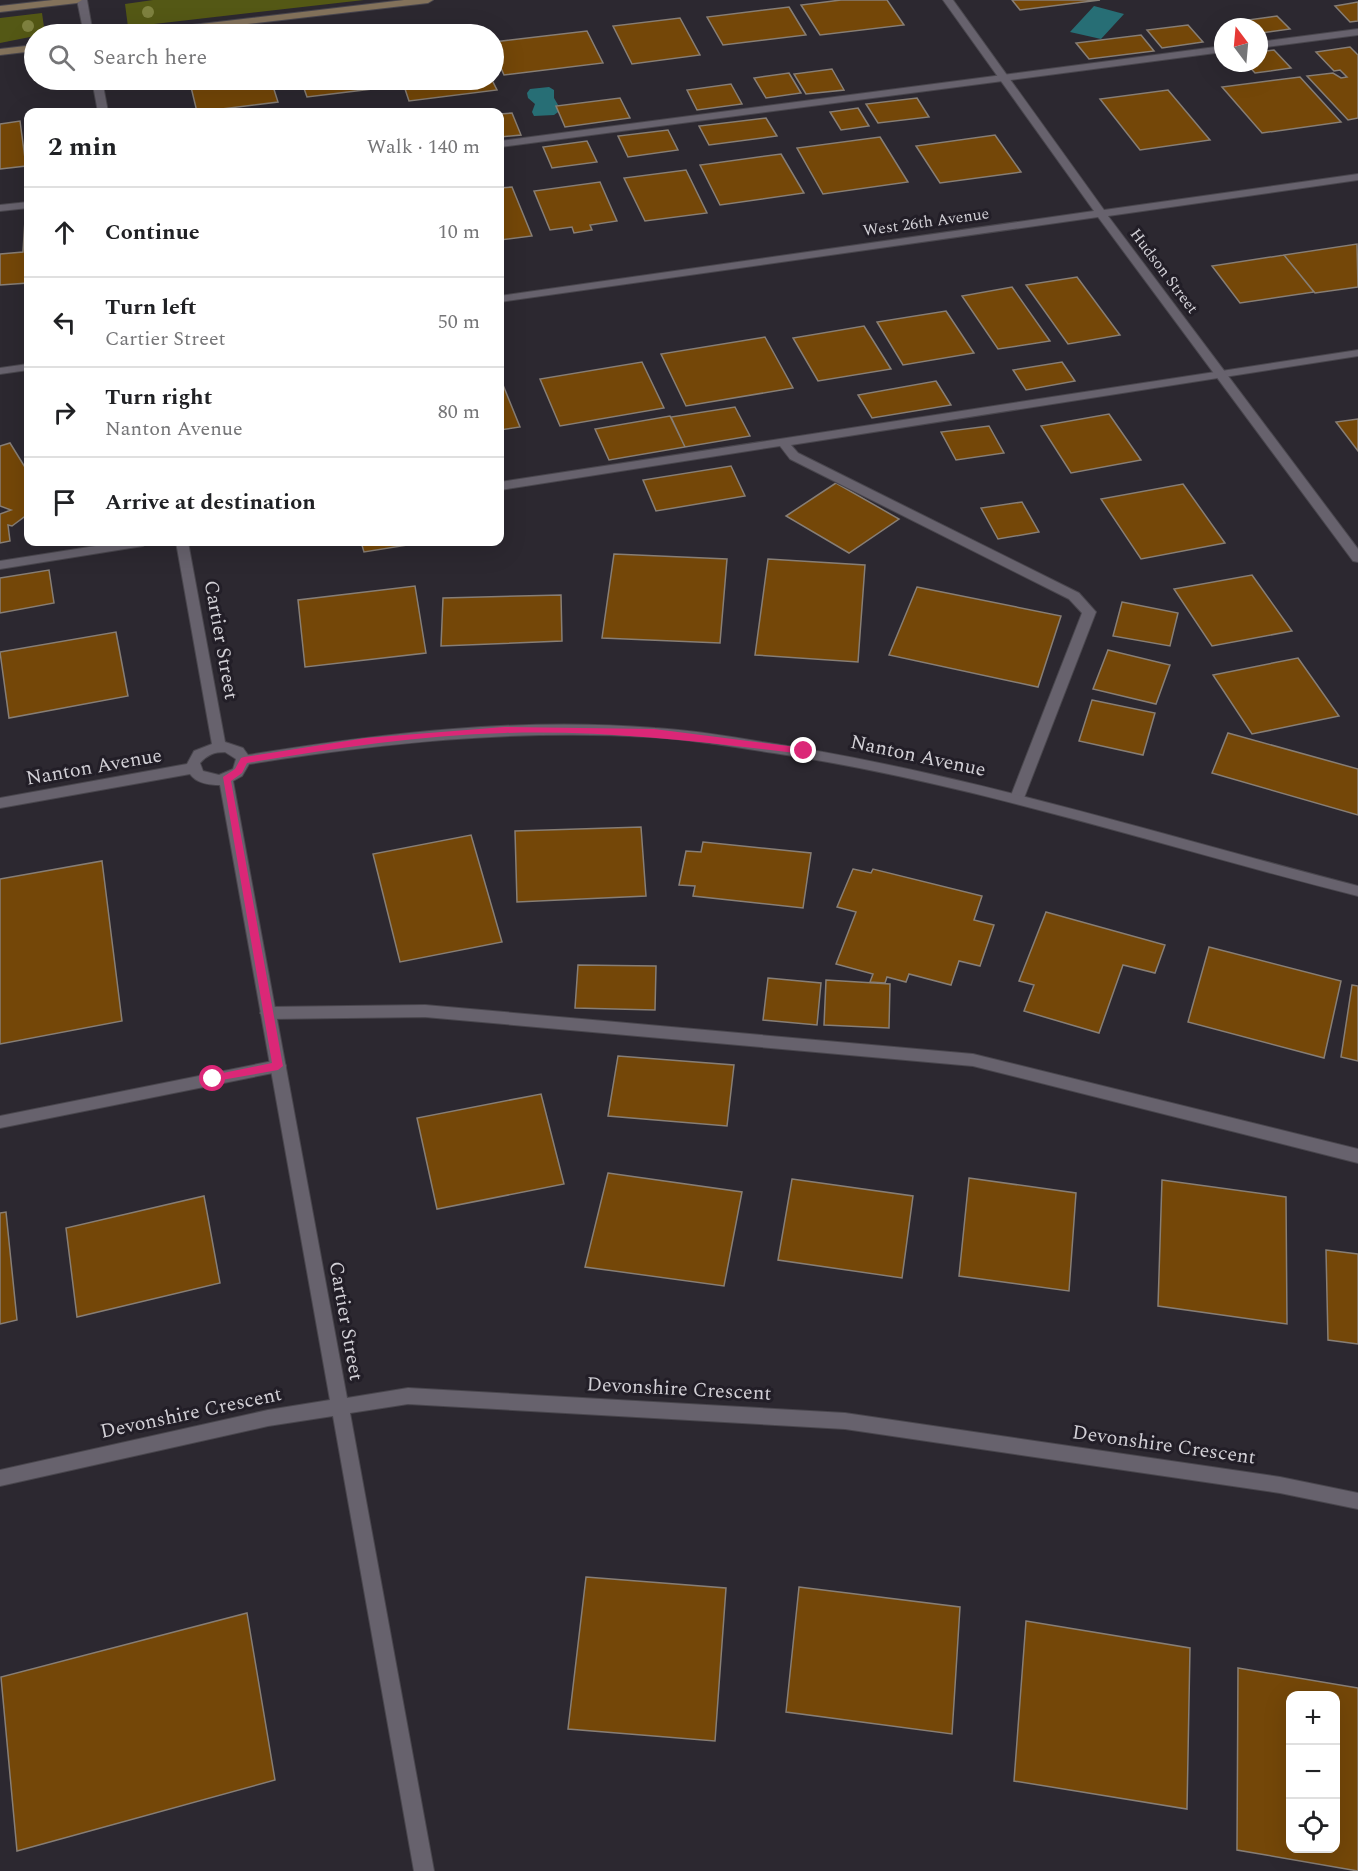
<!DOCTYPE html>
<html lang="en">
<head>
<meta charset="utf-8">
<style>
	body { margin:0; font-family:Spectral,serif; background:#f6f6f6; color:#202124 }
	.controls { position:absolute; right:18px; bottom:18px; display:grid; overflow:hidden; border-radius:12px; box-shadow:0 6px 24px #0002 }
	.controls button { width:54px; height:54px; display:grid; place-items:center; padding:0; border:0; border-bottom:2px solid #e0e0e0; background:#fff; color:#202124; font:30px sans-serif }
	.compass { position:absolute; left:1214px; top:18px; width:54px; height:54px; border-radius:50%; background:#fff; box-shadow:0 6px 24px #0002; rotate:344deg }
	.stop { position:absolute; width:18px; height:18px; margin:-14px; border:4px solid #db2777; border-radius:50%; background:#fff }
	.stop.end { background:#db2777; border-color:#fff; box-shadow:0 2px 6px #0008 }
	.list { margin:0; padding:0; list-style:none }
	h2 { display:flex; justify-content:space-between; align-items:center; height:78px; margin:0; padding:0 24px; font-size:26px }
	h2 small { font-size:20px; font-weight:400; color:#757577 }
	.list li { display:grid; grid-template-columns:39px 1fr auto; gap:18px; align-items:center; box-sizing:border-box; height:90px; padding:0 24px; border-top:2px solid #e0e0e0 }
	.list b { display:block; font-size:22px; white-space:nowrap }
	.list p { margin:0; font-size:20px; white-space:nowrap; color:#757577 }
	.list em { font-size:20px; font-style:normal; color:#757577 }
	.icon { flex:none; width:33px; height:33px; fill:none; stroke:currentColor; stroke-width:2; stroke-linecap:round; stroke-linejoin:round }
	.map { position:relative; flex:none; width:1358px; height:1871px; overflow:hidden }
	.search { position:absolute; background:#fff; box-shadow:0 6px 24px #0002; left:24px; top:24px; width:480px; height:66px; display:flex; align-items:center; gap:15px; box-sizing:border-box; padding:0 21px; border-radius:33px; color:#757577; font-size:22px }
	.panel { position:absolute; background:#fff; box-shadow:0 6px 24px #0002; left:24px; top:108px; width:480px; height:438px; border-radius:12px }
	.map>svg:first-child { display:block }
	.green { fill:#545815 }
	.water { fill:#276e75 }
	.building { fill:#744708; stroke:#877e75; stroke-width:1.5; fill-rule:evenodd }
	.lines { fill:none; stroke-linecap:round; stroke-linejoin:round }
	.service-casing { stroke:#49464d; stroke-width:2 }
	.minor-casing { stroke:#49464d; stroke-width:2 }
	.secondary-casing { stroke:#49464d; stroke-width:2 }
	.service { fill:#67626d; fill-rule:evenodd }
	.minor { fill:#67626d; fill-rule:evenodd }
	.secondary { fill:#83725b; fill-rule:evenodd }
	.tree { fill:#7e813f }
	.route { fill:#db2777 }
	.labels { text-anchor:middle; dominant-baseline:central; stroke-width:6; stroke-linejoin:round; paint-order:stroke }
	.far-street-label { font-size:16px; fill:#d2d0d6; stroke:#221e27 }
	.street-label { font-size:20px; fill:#d2d0d6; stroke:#221e27 }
</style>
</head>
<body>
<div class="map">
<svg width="1358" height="1871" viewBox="0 0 1358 1871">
	<rect width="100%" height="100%" fill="#2c2830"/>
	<!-- green -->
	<path class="green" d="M153,0H364L128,27L125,4Z
		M42,13L45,34L0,43V18Z"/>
	<!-- water -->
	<path class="water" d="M1094,6L1124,14L1101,39L1070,32Z
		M549,87L554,90V98L561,110L554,115L534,116L532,112L535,104L528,98L527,93L530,89Z"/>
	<!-- building -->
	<path class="building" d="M841,0H887L904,25L820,35L801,5Z
		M1012,0H1100L1020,10Z
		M1358,2V21L1350,22L1335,6Z
		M789,7L806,35L723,45L707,17Z
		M1277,16L1290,29L1261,33L1259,27H1255L1248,20Z
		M680,18L700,55L632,64L613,26Z
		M1188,25L1203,42L1162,48L1147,30Z
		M587,31L603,63L504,75L494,52V42Z
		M1141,35L1154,51L1089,59L1076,43Z
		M1350,47L1358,55V118L1348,120L1307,76L1333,73L1341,78L1347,77L1340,70L1334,71L1316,52Z
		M1274,50L1291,68L1255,73L1246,63H1259V52Z
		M832,69L844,90L806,94L794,74Z
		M789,73L801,93L766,98L754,78Z
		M1300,77L1341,122L1262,133L1222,87Z
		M220,80H271L278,102L197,112L190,83Z
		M301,80H377L380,88L307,97Z
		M402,80H492L497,90L409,101Z
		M731,84L742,104L697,110L687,90Z
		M1168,90L1210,140L1140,150L1100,99Z
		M620,98L630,118L565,127L556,106Z
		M917,98L929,117L878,123L866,104Z
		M858,108L869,126L841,130L830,112Z
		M512,113L521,135L500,137V114Z
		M766,118L777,136L709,145L699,126Z
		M20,121L26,166L0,169V124Z
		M668,130L678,150L628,157L618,136Z
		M995,135L1021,172L940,183L916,146Z
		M880,137L908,182L823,194L797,148Z
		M587,141L597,162L552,168L543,147Z
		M781,154L804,193L720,205L700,165Z
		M686,170L707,213L645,221L624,178Z
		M600,182L617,221L590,225L592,230L574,233L572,227L550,230L534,191Z
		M512,187L532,236L500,240V188Z
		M28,219V283L0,285V254L23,252L25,220Z
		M1357,244L1358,287L1315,293L1284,255Z
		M1284,255L1314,292L1240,303L1212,266Z
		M1077,277L1120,335L1068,344L1026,285Z
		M1012,287L1050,341L998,349L962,296Z
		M946,311L974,353L903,365L877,322Z
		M864,326L891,369L818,381L793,338Z
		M765,337L793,388L686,406L661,354Z
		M642,362L664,408L560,426L540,379Z
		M1062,362L1075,381L1026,390L1013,370Z
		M500,380H501L520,427L500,430Z
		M936,381L951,405L872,418L858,395Z
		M735,407L750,436L685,447L671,417Z
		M1109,414L1141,460L1071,473L1041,426Z
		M670,416L685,447L609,460L595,429Z
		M1358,419V451L1336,422Z
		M989,426L1004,453L956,460L941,432Z
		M10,443L28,472V509L26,511L28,514L12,526L8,525L10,541L0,543V514L11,510L0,506V446Z
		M731,466L745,496L656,511L643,480Z
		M836,483L899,519L849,553L786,516Z
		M1183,484L1225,543L1141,559L1101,499Z
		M1022,502L1039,532L998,539L981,508Z
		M361,542H426L364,552Z
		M614,554L727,559L720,643L602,638Z
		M768,559L865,565L858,662L755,655Z
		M49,570L54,603L0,613V578Z
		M1252,575L1292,631L1212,646L1174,589Z
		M415,586L426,653L305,667L298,600Z
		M917,587L1061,616L1038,687L889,655Z
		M561,595L562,641L441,646L443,598Z
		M1122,602L1178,613L1170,646L1113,636Z
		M116,632L128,696L9,718L0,652Z
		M1108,650L1170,665L1156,704L1093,689Z
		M1298,658L1339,716L1252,734L1213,675Z
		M1092,700L1155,713L1143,755L1079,741Z
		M1228,733L1358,769V815L1212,773Z
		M641,827L646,896L517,902L515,831Z
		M471,835L502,942L400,962L373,854Z
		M703,842L811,853L803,908L693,896L695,886L679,885L686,851L701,852Z
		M102,861L122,1021L0,1044V879Z
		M853,869L871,873L873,869L982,896L974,920L994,925L980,966L959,961L951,985L909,974L906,982L887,977L885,983L870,982L873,974L836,964L856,912L837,907Z
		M1046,912L1165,945L1155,973L1123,965L1099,1033L1024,1011L1034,985L1019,981Z
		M1209,947L1341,981L1324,1058L1188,1022Z
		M578,965L656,966L655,1010L575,1008Z
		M768,978L821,983L817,1025L763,1020Z
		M826,980L890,984L889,1028L824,1025Z
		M1352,985L1358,986V1061L1341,1057Z
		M618,1056L734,1065L727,1126L608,1116Z
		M541,1094L564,1184L437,1209L417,1118Z
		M608,1173L742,1192L724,1286L585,1267Z
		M969,1178L1076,1193L1069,1291L959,1276Z
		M792,1179L913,1196L902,1278L778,1260Z
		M1162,1180L1286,1197L1287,1324L1158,1306Z
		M204,1196L220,1283L77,1317L66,1228Z
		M6,1212L17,1320L0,1324V1213Z
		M1326,1250L1358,1254V1344L1328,1340Z
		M586,1577L726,1588L715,1741L568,1729Z
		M799,1587L960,1607L952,1734L786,1712Z
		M247,1613L275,1780L17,1851L1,1677Z
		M1026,1621L1190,1648L1187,1809L1014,1781Z
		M1238,1668L1358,1688V1871L1237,1850ZM1290,1696H1336V1848H1290Z"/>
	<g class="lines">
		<!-- service casing -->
		<g class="service-casing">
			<path id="service" d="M1358,29V35L1259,48V42Z
				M1223,46V52L500,147V141Z
				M28,202V208L0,211V205Z
				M1358,350V356L791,445L798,453L1079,593L1096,612L1024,798L1017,803L1010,798L1082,613L1069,599L790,459L780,446L500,490V482Z
				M121,542H149L143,546L0,569V561Z
				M425,1005L973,1054L1358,1149V1163L973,1066L425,1017L268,1019L263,1017L260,1013L263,1009L268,1007Z
				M278,1060L284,1062L286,1066L284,1070L278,1072L0,1128V1116Z"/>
		</g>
		<!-- minor casing -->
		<g class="minor-casing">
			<path id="minor" d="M77,0H87L93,34H84Z
				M943,0H953L1104,210L1358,174V180L1108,216L1358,549V562L1353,561L1098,217L500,302V296L1094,211Z
				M92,80H102L108,112H98Z
				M28,364V370L0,374V368Z
				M176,542H188L225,742L243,748L248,755C382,733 519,717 655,728C691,730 727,736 762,742C964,772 1160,835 1358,886V896C1164,847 972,783 774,753C733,747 692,739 650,737C516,729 382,743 249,764L242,776L233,781L347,1398L408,1388L845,1413L1280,1477L1358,1493V1509L1280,1493L845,1429L408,1404L350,1413L434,1871H414L333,1416L268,1426L0,1486V1470L268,1410L330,1400L220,785C209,785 196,783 190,774L0,808V798L187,764L194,751L212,744ZM225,752L236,759L233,769L219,775L203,771L200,763C207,755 214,752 225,752Z"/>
		</g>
		<!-- secondary casing -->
		<g class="secondary-casing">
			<path id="secondary" d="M53,0H82L77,3L0,12V6Z
				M404,0H433L428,3L161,34H136L141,31Z
				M34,45V51L0,55V49Z"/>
		</g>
		<!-- service -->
		<use href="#service" class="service"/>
		<!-- minor -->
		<use href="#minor" class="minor"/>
		<!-- secondary -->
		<use href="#secondary" class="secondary"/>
	</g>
	<!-- trees -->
	<g class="tree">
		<circle cx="148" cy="12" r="6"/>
		<circle cx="28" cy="26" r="6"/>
	</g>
	<!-- route -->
	<path class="route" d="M504,727L654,729L804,748L808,751L804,754C704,742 605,730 505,733C418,735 332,749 247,763L242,773L231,781L283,1066L278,1070L210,1082L208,1079L213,1075L272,1063L223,777L235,769L241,758L244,757L366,738Z"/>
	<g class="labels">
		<!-- far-street labels -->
		<g class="far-street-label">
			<text transform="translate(926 222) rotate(-8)">West 26th Avenue</text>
			<text transform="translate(1164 271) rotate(53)">Hudson Street</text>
		</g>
		<!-- street labels -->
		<g class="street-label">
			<text transform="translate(221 640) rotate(80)">Cartier Street</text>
			<text transform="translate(918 756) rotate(12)">Nanton Avenue</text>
			<text transform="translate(94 767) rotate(-10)">Nanton Avenue</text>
			<text transform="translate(346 1321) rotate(80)">Cartier Street</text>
			<text transform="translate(679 1389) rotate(3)">Devonshire Crescent</text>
			<text transform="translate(191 1413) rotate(-12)">Devonshire Crescent</text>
			<text transform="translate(1164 1445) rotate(8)">Devonshire Crescent</text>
		</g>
	</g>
</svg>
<div class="controls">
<button>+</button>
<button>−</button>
<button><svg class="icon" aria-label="locate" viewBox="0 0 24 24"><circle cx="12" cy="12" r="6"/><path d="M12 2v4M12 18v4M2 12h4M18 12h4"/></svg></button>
</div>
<svg class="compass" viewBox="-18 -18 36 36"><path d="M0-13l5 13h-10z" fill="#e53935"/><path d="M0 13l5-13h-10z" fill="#757577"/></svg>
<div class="stop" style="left:213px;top:1079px"></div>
<div class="stop end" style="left:804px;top:751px"></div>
<div class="search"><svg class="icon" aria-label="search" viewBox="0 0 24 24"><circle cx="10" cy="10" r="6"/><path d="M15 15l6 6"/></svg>Search here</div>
<section class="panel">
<h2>2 min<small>Walk · 140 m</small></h2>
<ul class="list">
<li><svg class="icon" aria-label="ahead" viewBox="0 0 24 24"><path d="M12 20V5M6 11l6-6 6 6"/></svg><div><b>Continue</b></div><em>10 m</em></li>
<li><svg class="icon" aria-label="left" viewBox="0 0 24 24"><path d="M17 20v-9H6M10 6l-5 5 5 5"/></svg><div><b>Turn left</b><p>Cartier Street</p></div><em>50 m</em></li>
<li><svg class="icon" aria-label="right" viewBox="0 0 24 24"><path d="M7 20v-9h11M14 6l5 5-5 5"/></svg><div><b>Turn right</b><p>Nanton Avenue</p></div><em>80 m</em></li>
<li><svg class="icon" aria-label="arrive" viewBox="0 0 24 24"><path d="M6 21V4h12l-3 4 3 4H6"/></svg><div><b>Arrive at destination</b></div></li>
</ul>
</section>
</div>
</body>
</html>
